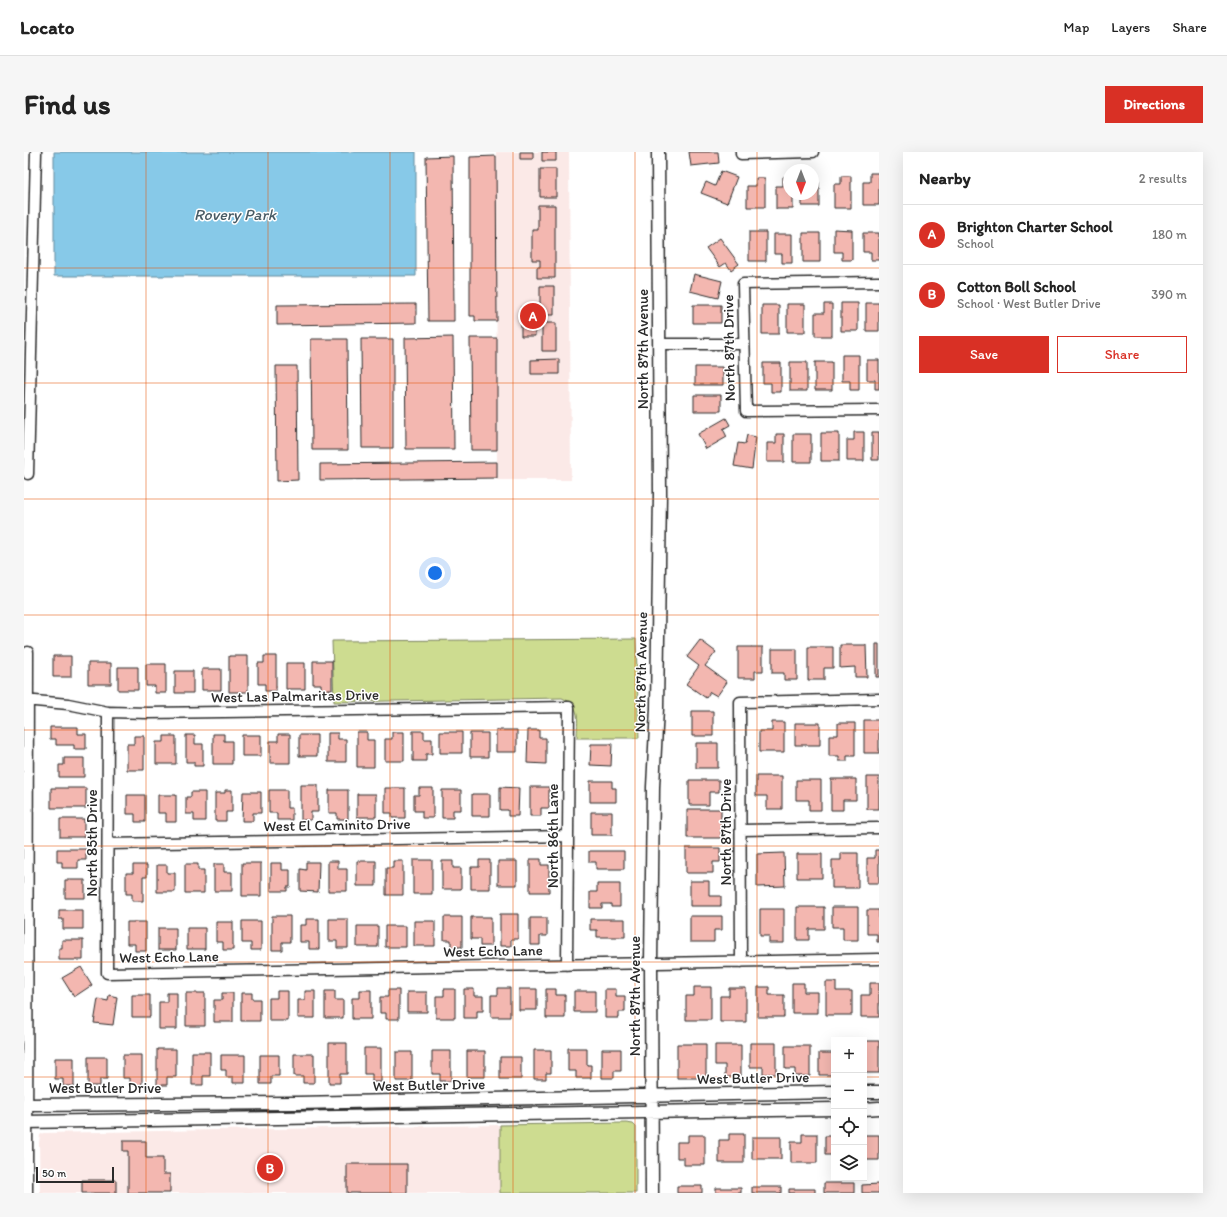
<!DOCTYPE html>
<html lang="en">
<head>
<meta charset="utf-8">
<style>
	body { margin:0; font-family:Itim,sans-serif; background:#f6f6f6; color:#222 }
	.controls { position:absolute; right:12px; bottom:12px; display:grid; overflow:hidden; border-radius:0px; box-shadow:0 4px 16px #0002 }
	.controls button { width:36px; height:36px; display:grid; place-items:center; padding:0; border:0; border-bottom:1px solid #e0e0e0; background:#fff; color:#222; font:20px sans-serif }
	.compass { position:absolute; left:759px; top:12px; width:36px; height:36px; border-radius:50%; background:#fff; box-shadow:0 4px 16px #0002; rotate:180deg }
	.scale { position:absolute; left:12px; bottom:10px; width:78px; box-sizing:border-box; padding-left:4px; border:2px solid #2b2b2b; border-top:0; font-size:11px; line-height:14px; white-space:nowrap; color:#2b2b2b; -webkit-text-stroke:3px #fff; paint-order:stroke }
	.you { position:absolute; left:411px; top:421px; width:14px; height:14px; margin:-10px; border:3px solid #fff; border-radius:50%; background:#1a73e8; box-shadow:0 0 0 6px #1a73e833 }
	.badge { display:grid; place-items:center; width:26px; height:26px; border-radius:50%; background:#d93025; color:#fff; font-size:13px; font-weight:700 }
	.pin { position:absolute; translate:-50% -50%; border:2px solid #fff; box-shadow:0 1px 4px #0006 }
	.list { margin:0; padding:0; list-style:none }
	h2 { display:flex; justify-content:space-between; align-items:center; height:52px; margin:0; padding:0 16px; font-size:17px }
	h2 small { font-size:13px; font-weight:400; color:#767676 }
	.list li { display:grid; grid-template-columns:26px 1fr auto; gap:12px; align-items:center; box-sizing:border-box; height:60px; padding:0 16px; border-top:1px solid #e0e0e0 }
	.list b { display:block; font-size:15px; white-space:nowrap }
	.list p { margin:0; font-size:13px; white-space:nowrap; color:#767676 }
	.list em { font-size:13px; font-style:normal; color:#767676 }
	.actions { display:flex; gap:8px; padding:12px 16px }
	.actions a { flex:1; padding:9px 0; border:1px solid #d93025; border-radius:0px; text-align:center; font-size:14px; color:#d93025 }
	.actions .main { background:#d93025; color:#fff }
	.icon { flex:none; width:22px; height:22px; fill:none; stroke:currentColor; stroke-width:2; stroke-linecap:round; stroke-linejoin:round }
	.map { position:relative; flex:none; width:855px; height:1041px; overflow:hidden; border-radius:0px }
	header { display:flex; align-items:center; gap:24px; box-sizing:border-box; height:56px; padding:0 20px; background:#fff; border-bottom:1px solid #e0e0e0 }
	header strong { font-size:19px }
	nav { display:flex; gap:22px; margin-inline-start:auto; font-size:14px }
	.intro { display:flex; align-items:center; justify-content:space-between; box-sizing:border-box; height:96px; padding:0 24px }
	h1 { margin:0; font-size:28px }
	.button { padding:10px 18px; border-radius:0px; background:#d93025; color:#fff; font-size:14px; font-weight:700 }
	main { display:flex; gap:24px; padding:0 24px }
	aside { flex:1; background:#fff; border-radius:0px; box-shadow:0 4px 16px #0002 }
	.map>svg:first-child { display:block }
	.built { fill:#fbe9e7 }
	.green { fill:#cddc90; stroke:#7c845e }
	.water { fill:#87c9e8; stroke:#628a9c }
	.building { fill:#f3b7b0; stroke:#2b2b2b }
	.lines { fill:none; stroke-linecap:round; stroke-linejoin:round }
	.minor-casing { stroke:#2b2b2b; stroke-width:13 }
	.tertiary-casing { stroke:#2b2b2b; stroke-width:15 }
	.minor { stroke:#fff; stroke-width:10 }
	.tertiary { stroke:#fff; stroke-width:12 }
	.grid { fill:none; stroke:#e8590c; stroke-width:1; stroke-opacity:0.55 }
	.labels { text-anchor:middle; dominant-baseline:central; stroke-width:3; stroke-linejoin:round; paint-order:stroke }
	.street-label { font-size:15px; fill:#2b2b2b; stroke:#fff }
	.water-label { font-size:16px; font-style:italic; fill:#475a64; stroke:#fff }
</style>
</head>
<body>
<header>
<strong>Locato</strong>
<nav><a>Map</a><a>Layers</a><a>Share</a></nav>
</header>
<div class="intro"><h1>Find us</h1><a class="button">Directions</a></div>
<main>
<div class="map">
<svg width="855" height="1041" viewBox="0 0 855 1041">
	<rect width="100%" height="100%" fill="#fff"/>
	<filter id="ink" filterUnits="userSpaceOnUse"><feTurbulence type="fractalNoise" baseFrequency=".025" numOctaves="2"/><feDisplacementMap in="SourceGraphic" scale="8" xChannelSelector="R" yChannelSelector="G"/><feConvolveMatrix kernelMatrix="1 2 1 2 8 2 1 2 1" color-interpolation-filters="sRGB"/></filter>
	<g filter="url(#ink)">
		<!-- built -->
		<path class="built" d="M472,0H545L547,328H473Z
			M476,973V1041H16L15,991L16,983L19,981Z"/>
		<!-- green -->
		<path class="green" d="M612,487L615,586H553C553,569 558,554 538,546L310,550L308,489Z
			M602,971L609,972L612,975V1041H476V973Z"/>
		<!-- water -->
		<path class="water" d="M30,0H392V124H30Z"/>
		<!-- building -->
		<path class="building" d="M496,0H509V7H496Z
			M518,0H532V9H518Z
			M665,0H694L695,11L667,14Z
			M429,4L430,169H404L402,5Z
			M472,4L473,169H451V164H446V5Z
			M516,17H532V45H516Z
			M697,19L713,25L703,51L677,41L682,30L691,34Z
			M846,21H855V53H839V30H846Z
			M817,24H827V56H810V32H817Z
			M759,25H765V42H769V57H752V34H759Z
			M732,26H741V55H723V34H732Z
			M789,30H795V54H778V42H789Z
			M514,53H531V126H513V115H516V108H508V78H514Z
			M810,77L828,78V108H818V100H810Z
			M725,80H742V109H725Z
			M779,81H796V110H779Z
			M839,81H855V108H847V100H839Z
			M750,82H768V111H758V102H750Z
			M696,86L715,112L707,118L702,111L696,115L682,96Z
			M670,122L698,129L694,146L666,139Z
			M516,134H530V163H516Z
			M817,151H834V179H817Z
			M842,151H855V179H842Z
			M392,152V171L253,173V153Z
			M763,152H781V180H763Z
			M800,152H808V184H791V161H800Z
			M669,153H697V171H669Z
			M738,153H755V182H738Z
			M497,155H510L511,184H497Z
			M518,171H532V199H518Z
			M429,185L430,297H382L381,186Z
			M446,186H473V298H447Z
			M287,187H323L324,298H288Z
			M337,187H369V296H338Z
			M818,203H835V238H826V229H818Z
			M535,207V222H507V208Z
			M843,208H855V237H851V228H843Z
			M766,210H783V239H766Z
			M791,210H808V238H791Z
			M739,211H757V240H747V231H739Z
			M252,214H273L274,328L253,329Z
			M671,215H699V233H671Z
			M670,243H697V259H670Z
			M702,266L706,273L699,277L703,285L682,297L674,282Z
			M830,280H840V309H823V288H830Z
			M848,280H855V308H848Z
			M797,281H815V309H797Z
			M752,282H760V310H743V291H752Z
			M769,282H787V310H769Z
			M723,283L732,285L728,317L710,314L714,291L721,292Z
			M473,310V326L296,328V312Z
			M676,488L692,500L681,514L703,530L693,544L686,540L682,546L662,532L675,514L663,505Z
			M852,492H855V525H852Z
			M816,493H842L843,525H831V515L816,516Z
			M714,495H739V519H731V526H714Z
			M784,495H809V516H800V528H784Z
			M748,497H773V528H760V521H748Z
			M29,504H47V525H29Z
			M205,504H224V540H205Z
			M240,504H252V539H241V532H234V511H240Z
			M289,509H308V538H297V532H289Z
			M64,511H87V532H64Z
			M262,511H281V537H262Z
			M122,512H142V541H131V534H122Z
			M94,515H114V538H94Z
			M178,517H197V538H178Z
			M151,519H169V541H151Z
			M668,559H689V584H668Z
			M840,568H855V601H840Z
			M748,570H760V600H735V579H748Z
			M771,571H796V593H771Z
			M814,571H831V604H823V609H815V604H805V583H814Z
			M26,575H54V582H62V597H50V593H32V587H26Z
			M472,578H493V600H472Z
			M504,578H515V586H522V612L503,611Z
			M389,579H400V587H408V602H402V609H389Z
			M333,580H343V588H350V615H333Z
			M368,580H380V609H361V587H368Z
			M416,580H438V601H416Z
			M304,581H314V587H322V610H304Z
			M446,581H464V605H446Z
			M189,582H200V589H208V612H189Z
			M254,582H266V611H246V589H254Z
			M162,583H171V592H179V614H170V610H162Z
			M218,583H237V604H218Z
			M275,583H293V604H275Z
			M110,584H120V618H103V592H110Z
			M140,584H152V612H132V590H140Z
			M672,591H694V616H672Z
			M567,592H588L587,614L566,613Z
			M40,606H60V625H35V613H40Z
			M732,624H758V657H743V644H732Z
			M843,625H855V657H843Z
			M807,627H832V648H819V658H807Z
			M665,628H695V640H685V653H665Z
			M772,628H797V658H785V648H772Z
			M566,629H588V636H592V650H566Z
			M277,633H294V660H287V668H277Z
			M476,635L495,636L494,664H484V658H476Z
			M506,635H525V656H517V664H506Z
			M27,636H62V656H27Z
			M361,636H381V666H368V661H361Z
			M395,636H409V666H398V659H390V643H395Z
			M201,638H208V660H202V669H191V641H201Z
			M245,638H263V656H268V668H253V661H245Z
			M305,638H324V667H313V661H305Z
			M418,638H437V658H429V666H418Z
			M167,640H181V669H170V662H162V645H167Z
			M219,640H237V661H229V669H218Z
			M333,642H352V665H333Z
			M448,642H466V664H448Z
			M103,643H121V670H111V662H103Z
			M134,643H152V670H142V661H134Z
			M663,657H697V686H663Z
			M567,660H588V683H567Z
			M36,667H60V685H36Z
			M662,696H696V710H689V721H662Z
			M33,697H62V708H54V716H38V710H33Z
			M851,698H855V731H843V706H851Z
			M565,699H600V717H572V710H565Z
			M760,701L761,734L733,735V702Z
			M817,701H834V736H808V708H817Z
			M773,702H798V726H773Z
			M506,707H517V713H525V740H506Z
			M389,708H408V742H389Z
			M455,708H466V737H447V715H455Z
			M304,709H314V717H323V739H304Z
			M333,709H352V734H333Z
			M369,709H379V743H362V716H369Z
			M418,709H429V716H437V737H418Z
			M474,709H493V733H474Z
			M282,710H295L294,740L276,739V717L282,718Z
			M218,711H237V744H218Z
			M247,711H258V718H266V735H263V739H247Z
			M161,712H174V718H180V741H161Z
			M190,712H200V720H208V739H190Z
			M109,713H123V725H119V749H108V742H102V721H109Z
			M133,713H143V721H151V740H133Z
			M41,728H61V746H41Z
			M666,729H685V744H697V754H666Z
			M573,732H596V755H587V752H578V756H566V740H573Z
			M773,755H800V777H785V788H773Z
			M808,755H834V788H819V775H808Z
			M736,757H760V791H745V784H736Z
			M35,758H59V777H39V767H35Z
			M843,758H855V790H853V782H843Z
			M476,762H494V787H487V794H476Z
			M248,764H266V790H258V798H248Z
			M666,764H698V778H690V790H666Z
			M420,765H438V795H427V788H420Z
			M447,765H467V794H456V787H447Z
			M506,766H523V784H516V793H506Z
			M282,767H295V797H285V790H276V773H282Z
			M305,767H324V796H313V789H305Z
			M566,767H601V785H573V778H566Z
			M218,769H237V798H227V791H218Z
			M390,769H411V794H390Z
			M103,770H122V799H111V792H103Z
			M192,770H209V798H199V790H192Z
			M333,774H354V795H333Z
			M361,774H382V795H361Z
			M134,776H152V798H134Z
			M163,776H181V797H163Z
			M38,788H59V808H35V796H38Z
			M57,815L68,833L50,845L38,826Z
			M802,830H812V839H828V863H802Z
			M768,831H780V840H794V861H768Z
			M846,831H855V865H837V843H846Z
			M670,835H687V868H662V844H670Z
			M734,835H745V843H760V865H734Z
			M474,836H486V865H467V843H474Z
			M705,836H722V870H696V844H705Z
			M420,837H431V866H412V844H420Z
			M440,837H450V844H459V859H453V866H440Z
			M495,837H513V858H495Z
			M522,837H532V843H541V866H522Z
			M581,837H592V844H601V860H595V866H581Z
			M336,838H347V867H328V846H336Z
			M364,838H375V867H362V861H356V845H364Z
			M253,839H264V869H245V846H253Z
			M281,839H291V866H274V848H281Z
			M301,839H311V848H319V866H301Z
			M550,839H571V860H550Z
			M383,840H403V860H383Z
			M143,841H153V877H135V850H143Z
			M162,841H181V874H162Z
			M198,841H209V870H190V848H198Z
			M217,841H228V847H236V869H217Z
			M85,843L93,845L89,873L70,871L74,847L84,849Z
			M108,843H126V865H108Z
			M840,889H855V921H840Z
			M305,891H323V922H316V931H305Z
			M726,891H752V922H739V915H726Z
			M653,892H682V926H653Z
			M691,893H717V925H701V913H691Z
			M761,894H786V924H771V917H761Z
			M340,896H357V930H348V922H340Z
			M544,896H563V913H567V926H552V919H544Z
			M133,897H152V925H143V933H133Z
			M578,897H597V919H590V926H578Z
			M510,898H527V921H522V927H510Z
			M408,899H427V929H416V922H408Z
			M443,899H461V925H443Z
			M168,900H186V924H179V933H168Z
			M372,900H388V929H372Z
			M795,901H810V923H795Z
			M270,902H290V931H279V924H270Z
			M99,903H118V933H106V926H99Z
			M197,903H221V931H209V925H202V918H197Z
			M236,903H255V924H247V932H236Z
			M64,905H83V927H76V934H64Z
			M476,905H497V927H476Z
			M31,906H50V934H39V927H31Z
			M705,982H720V1011H695V988H705Z
			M778,982H793V1011H767V990H778Z
			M664,983H681V1013H660V1006H653V990H664Z
			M840,983H855V1008H840Z
			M801,984H810V1003H801Z
			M728,985H757V1007H728Z
			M99,989H122V1006H139V1022H146V1041H104V999H99Z
			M323,1012H383V1041H323Z
			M58,1028H92V1041H58Z
			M800,1031H830V1041H800Z
			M855,1032V1041H838V1033Z
			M653,1034H678V1041H653Z
			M728,1035H757V1041H728Z
			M692,1036H717V1041H692Z
			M765,1037H791V1041H765Z"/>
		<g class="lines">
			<!-- minor casing -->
			<g class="minor-casing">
				<path id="minor" d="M717,0V2L789,0
					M855,130L719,132L722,259L855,258
					M635,192H720
					M4,322L12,0
					M0,548L44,552L84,560L124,561L545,555L543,813
					M84,560L83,821L855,807
					M717,678L855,676
					M84,692L544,684
					M717,810L716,550L855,547
					M3,1041L4,500"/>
			</g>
			<!-- tertiary casing -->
			<g class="tertiary-casing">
				<path id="tertiary" d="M840,940H855
					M0,953L273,951L810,940
					M840,957L855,956
					M0,970L810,957
					M628,1041L627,811L629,635L633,556L636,342L634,0"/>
			</g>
			<!-- minor -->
			<use href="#minor" class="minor"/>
			<!-- tertiary -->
			<use href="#tertiary" class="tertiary"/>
		</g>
	</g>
	<!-- grid -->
	<path class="grid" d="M122,0V1041M244,0V1041M366,0V1041M489,0V1041M611,0V1041M733,0V1041M0,116H855M0,231H855M0,347H855M0,463H855M0,578H855M0,694H855M0,810H855M0,925H810M840,925H855"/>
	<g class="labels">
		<!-- street labels -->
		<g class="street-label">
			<text transform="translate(705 196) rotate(-91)">North 87th Drive</text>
			<text transform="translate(619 197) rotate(-90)">North 87th Avenue</text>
			<text transform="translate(617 520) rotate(-89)">North 87th Avenue</text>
			<text transform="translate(271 544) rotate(-1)">West Las Palmaritas Drive</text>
			<text transform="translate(313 673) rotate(-1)">West El Caminito Drive</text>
			<text transform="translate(702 680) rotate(-90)">North 87th Drive</text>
			<text transform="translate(529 684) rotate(-90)">North 86th Lane</text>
			<text transform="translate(68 691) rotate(-90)">North 85th Drive</text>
			<text transform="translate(469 799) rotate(-1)">West Echo Lane</text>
			<text transform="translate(145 805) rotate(-1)">West Echo Lane</text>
			<text transform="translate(611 844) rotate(-90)">North 87th Avenue</text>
			<text transform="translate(729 926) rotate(-1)">West Butler Drive</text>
			<text transform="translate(405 933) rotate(-1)">West Butler Drive</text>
			<text x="81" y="936">West Butler Drive</text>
		</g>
		<!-- water labels -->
		<g class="water-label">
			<text x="211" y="62">Rovery Park</text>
		</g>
	</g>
</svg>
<div class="controls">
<button>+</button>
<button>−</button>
<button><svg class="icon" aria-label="locate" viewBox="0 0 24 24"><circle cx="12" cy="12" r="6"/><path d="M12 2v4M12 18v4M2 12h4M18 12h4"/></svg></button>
<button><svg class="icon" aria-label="layers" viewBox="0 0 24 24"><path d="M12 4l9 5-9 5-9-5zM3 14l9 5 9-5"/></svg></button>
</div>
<svg class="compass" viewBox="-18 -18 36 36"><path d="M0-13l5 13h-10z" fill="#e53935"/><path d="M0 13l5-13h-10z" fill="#767676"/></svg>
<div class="scale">50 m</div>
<div class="you"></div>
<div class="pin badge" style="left:509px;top:164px">A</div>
<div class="pin badge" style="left:246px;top:1016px">B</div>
</div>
<aside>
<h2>Nearby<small>2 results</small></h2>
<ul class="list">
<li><span class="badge">A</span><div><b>Brighton Charter School</b><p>School</p></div><em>180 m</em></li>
<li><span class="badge">B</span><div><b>Cotton Boll School</b><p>School · West Butler Drive</p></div><em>390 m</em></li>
</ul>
<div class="actions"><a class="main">Save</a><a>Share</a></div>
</aside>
</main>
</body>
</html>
